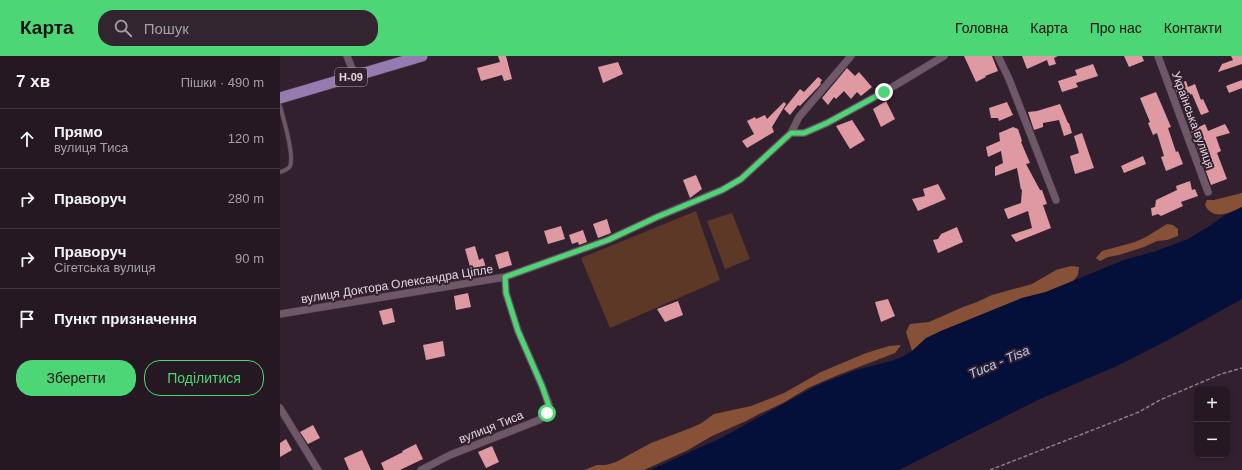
<!DOCTYPE html>
<html lang="uk">
<head>
<meta charset="utf-8">
<style>
	body { margin:0; font-family:Helvetica,sans-serif; background:#322530; color:#f1f3f6 }
	.controls { position:absolute; right:12px; bottom:12px; display:grid; overflow:hidden; border-radius:8px; box-shadow:0 2px 6px #0003 }
	.controls button { width:36px; height:36px; display:grid; place-items:center; padding:0; border:0; border-bottom:1px solid #423741; background:#261823; color:#f1f3f6; font:20px sans-serif }
	.stop { position:absolute; width:12px; height:12px; margin:-9px; border:3px solid #4cd676; border-radius:50%; background:#fff }
	.stop.end { background:#4cd676; border-color:#fff; box-shadow:0 1px 4px #0008 }
	.list { margin:0; padding:0; list-style:none }
	h2 { display:flex; justify-content:space-between; align-items:center; height:52px; margin:0; padding:0 16px; font-size:17px }
	h2 small { font-size:13px; font-weight:400; color:#a4a0a6 }
	.list li { display:grid; grid-template-columns:26px 1fr auto; gap:12px; align-items:center; box-sizing:border-box; height:60px; padding:0 16px; border-top:1px solid #423741 }
	.list b { display:block; font-size:15px; white-space:nowrap }
	.list p { margin:0; font-size:13px; white-space:nowrap; color:#a4a0a6 }
	.list em { font-size:13px; font-style:normal; color:#a4a0a6 }
	.actions { display:flex; gap:8px; padding:12px 16px }
	.actions a { flex:1; padding:9px 0; border:1px solid #4cd676; border-radius:16px; text-align:center; font-size:14px; color:#4cd676 }
	.actions .main { background:#4cd676; color:#111 }
	.icon { flex:none; width:22px; height:22px; fill:none; stroke:currentColor; stroke-width:2; stroke-linecap:round; stroke-linejoin:round }
	.map { position:relative; flex:none; width:962px; height:414px; overflow:hidden }
	header { display:flex; align-items:center; gap:24px; box-sizing:border-box; height:56px; padding:0 20px; background:#4cd676; color:#111 }
	header strong { font-size:19px }
	nav { display:flex; gap:22px; margin-inline-start:auto; font-size:14px }
	.search { width:280px; height:36px; background:#322530; display:flex; align-items:center; gap:10px; box-sizing:border-box; padding:0 14px; border-radius:16px; color:#a4a0a6; font-size:15px }
	main { display:flex }
	aside { flex:1; background:#261823 }
	.map>svg:first-child { display:block }
	.green { fill:#5d3827 }
	.forest { fill:#875137 }
	.water { fill:#04103a }
	.building { fill:#de99a3 }
	.lines { fill:none; stroke-linecap:round; stroke-linejoin:round }
	.service-casing { stroke:#4e3e4b; stroke-width:5 }
	.minor-casing { stroke:#4e3e4b; stroke-width:8 }
	.primary-casing { stroke:#4e3e4b; stroke-width:12 }
	.path { stroke:#8b7b87; stroke-width:1.5; stroke-dasharray:4 2; stroke-linecap:butt }
	.service { stroke:#6e5868; stroke-width:3.5 }
	.minor { stroke:#6e5868; stroke-width:7 }
	.primary { stroke:#957baf; stroke-width:11 }
	.route { stroke:#4cd676; stroke-width:5 }
	.labels { text-anchor:middle; dominant-baseline:central; stroke-width:4; stroke-linejoin:round; paint-order:stroke }
	.shield { fill:#33202f; stroke:#ae9faa; stroke-width:1 }
	.shield-label { font-size:11px; font-weight:bold; fill:#e2d5df }
	.street-label { font-size:12px; fill:#e2d5df; stroke:#33202f }
	.water-label { font-size:13px; font-style:italic; fill:#b4c8f6; stroke:#33202f }
</style>
</head>
<body>
<header>
<strong>Карта</strong>
<div class="search"><svg class="icon" aria-label="search" viewBox="0 0 24 24"><circle cx="10" cy="10" r="6"/><path d="M15 15l6 6"/></svg>Пошук</div>
<nav><a>Головна</a><a>Карта</a><a>Про нас</a><a>Контакти</a></nav>
</header>
<main>
<aside>
<h2>7 хв<small>Пішки · 490 m</small></h2>
<ul class="list">
<li><svg class="icon" aria-label="ahead" viewBox="0 0 24 24"><path d="M12 20V5M6 11l6-6 6 6"/></svg><div><b>Прямо</b><p>вулиця Тиса</p></div><em>120 m</em></li>
<li><svg class="icon" aria-label="right" viewBox="0 0 24 24"><path d="M7 20v-9h11M14 6l5 5-5 5"/></svg><div><b>Праворуч</b></div><em>280 m</em></li>
<li><svg class="icon" aria-label="right" viewBox="0 0 24 24"><path d="M7 20v-9h11M14 6l5 5-5 5"/></svg><div><b>Праворуч</b><p>Сігетська вулиця</p></div><em>90 m</em></li>
<li><svg class="icon" aria-label="arrive" viewBox="0 0 24 24"><path d="M6 21V4h12l-3 4 3 4H6"/></svg><div><b>Пункт призначення</b></div></li>
</ul>
<div class="actions"><a class="main">Зберегти</a><a>Поділитися</a></div>
</aside>
<div class="map">
<svg width="962" height="414" viewBox="0 0 962 414">
	<rect width="100%" height="100%" fill="#33202f"/>
	<!-- green -->
	<path class="green" d="M416,155L440,224L330,272L301,202Z
		M452,157L470,203L445,213L427,165Z"/>
	<!-- forest -->
	<path class="forest" d="M962,137V151C950,157 933,165 925,149L927,144H934Z
		M887,168L893,169L898,173V180L887,184L877,185L864,191L839,199L828,201L820,205L816,202L822,195L855,186L866,181Z
		M791,210L799,211L798,219L793,225L766,236L742,242L661,275L646,283L632,295L626,276L630,268L649,266L683,251L697,246L712,239L752,228L776,214Z
		M621,289L615,297L558,319L528,332L503,347L479,358L466,365L432,380L408,394L364,414H304L317,409H326L336,406L371,387L408,373L420,368L434,358L471,350L504,337L541,316L586,297L609,290Z"/>
	<!-- water -->
	<path class="water" d="M962,151V243L890,283L839,309L758,344L619,414H370L439,383L538,329L576,314L611,305L622,301L632,295L646,282L661,275L742,242L766,236L844,204L876,195L908,183L931,169L945,159Z"/>
	<!-- building -->
	<path class="building" d="M218,0H226L232,23L224,25L222,19L201,25L197,12L220,6Z
		M684,0H712L718,15L705,20L706,21L696,26Z
		M742,0H778L774,2L776,8L769,10L767,4L747,13Z
		M844,0H862L864,5L849,11Z
		M951,0H962V8L938,16L942,8L953,4Z
		M338,6L343,18L323,27L318,11Z
		M813,8L818,20L796,27L798,31L782,36L778,25L797,19L795,14Z
		M567,12L575,20L579,16L592,31L581,40L577,36L571,43L564,35L556,43L554,41L548,49L542,42Z
		M538,21L542,24L540,27L541,28L520,50L518,49L510,59L504,53L520,33L524,36Z
		M962,24V32L949,37L946,30Z
		M906,25L908,31L915,28L921,44L923,43L929,56L921,59L912,38L899,43L894,29Z
		M876,36L891,71L888,72L896,96L898,95L903,108L886,115L881,101L884,100L877,77L873,79L868,67L870,66L860,42Z
		M606,45L615,63L601,71L593,53Z
		M504,46L506,48L492,71L494,76L467,92L462,85L474,78L467,65L475,61L476,63L485,59L487,63Z
		M727,46L733,59L719,65L718,62H711L709,52Z
		M780,48L788,67H789L792,77L784,80L779,64L763,67V71L754,74L748,56L757,55Z
		M572,64L585,84L570,93L556,70Z
		M925,68L928,75L945,68L950,77L936,81L941,95L937,97L947,123L931,129L911,75Z
		M733,71L738,73L742,85L741,86L750,107L746,108L760,134H762L767,148L763,149L771,172L736,186L731,179L752,172L748,155L728,163L724,153L741,147L742,133L741,134L737,112L715,120V111L723,107L721,95L708,101L706,91L720,85L719,77Z
		M802,77L814,112L795,118L790,100L799,97L794,80Z
		M863,100L866,108L844,117L841,110Z
		M416,119L422,133L410,142L403,124Z
		M910,125L912,134L915,133L918,140L901,146L903,150L881,160L878,158L872,160L871,152L875,151L876,144L897,134L896,130Z
		M658,128L666,143L638,155L632,143L645,140L643,133Z
		M327,163L331,177L318,182L313,168Z
		M281,170L285,183L268,188L264,175Z
		M677,171L683,186L658,197L653,184L658,183L661,178Z
		M303,174L307,186L299,189L298,186L292,188L289,179Z
		M195,190L199,204L203,202L208,218L193,221L185,193Z
		M228,195L232,209L219,213L215,199Z
		M188,237L191,251L176,254L174,240Z
		M608,243L615,260L601,266L595,246Z
		M398,245L403,259L385,266L377,253Z
		M112,252L115,266L103,269L99,255Z
		M163,285L165,300L146,304L143,289Z
		M33,369L40,382L28,388L20,376Z
		M6,383L12,394L0,401V387Z
		M136,388L143,403L120,414H104L101,407L123,396L122,395Z
		M212,390L219,406L206,412L198,396Z
		M82,394L91,414H69L64,402Z"/>
	<g class="lines">
		<!-- service casing -->
		<g class="service-casing">
			<path id="service" d="M0,50C3,61 15,100 10,110C8,114 4,115 0,116"/>
		</g>
		<!-- minor casing -->
		<g class="minor-casing">
			<path id="minor" d="M67,0L75,20
				M718,0L729,23L776,144
				M878,0L928,136
				M511,77H524L547,67L604,36L664,0
				M0,258L225,221L328,184L377,161L442,134L461,123L511,77L519,61L571,0
				M0,352L38,414
				M141,414L170,399L259,364L267,357L269,349L262,330L238,275L226,237L225,221"/>
		</g>
		<!-- primary casing -->
		<g class="primary-casing">
			<path id="primary" d="M0,42L142,0"/>
		</g>
		<!-- path -->
		<path class="path" d="M710,414L859,356L880,344L941,318L962,312"/>
		<!-- service -->
		<use href="#service" class="service"/>
		<!-- minor -->
		<use href="#minor" class="minor"/>
		<!-- primary -->
		<use href="#primary" class="primary"/>
	</g>
	<g class="lines">
		<!-- route -->
		<path class="route" d="M267,357L269,350L262,330L238,275L226,237L225,221L328,184L377,161L442,134L461,123L511,77H524L547,67L604,36"/>
	</g>
	<g class="labels">
		<!-- shield labels -->
		<rect class="shield" x="55" y="12" width="32" height="18" rx="3"/>
		<g class="shield-label">
			<text x="71" y="21">Н-09</text>
		</g>
		<!-- street labels -->
		<g class="street-label">
			<text transform="translate(913 64) rotate(70)">Українська вулиця</text>
			<text transform="translate(117 228) rotate(-9)">вулиця Доктора Олександра Ціпле</text>
			<text transform="translate(211 371) rotate(-22)">вулиця Тиса</text>
		</g>
		<!-- water labels -->
		<g class="water-label">
			<text transform="translate(719 306) rotate(-23)">Тиса - Tisa</text>
		</g>
	</g>
</svg>
<div class="controls">
<button>+</button>
<button>−</button>
</div>
<div class="stop" style="left:267px;top:357px"></div>
<div class="stop end" style="left:604px;top:36px"></div>
</div>
</main>
</body>
</html>
